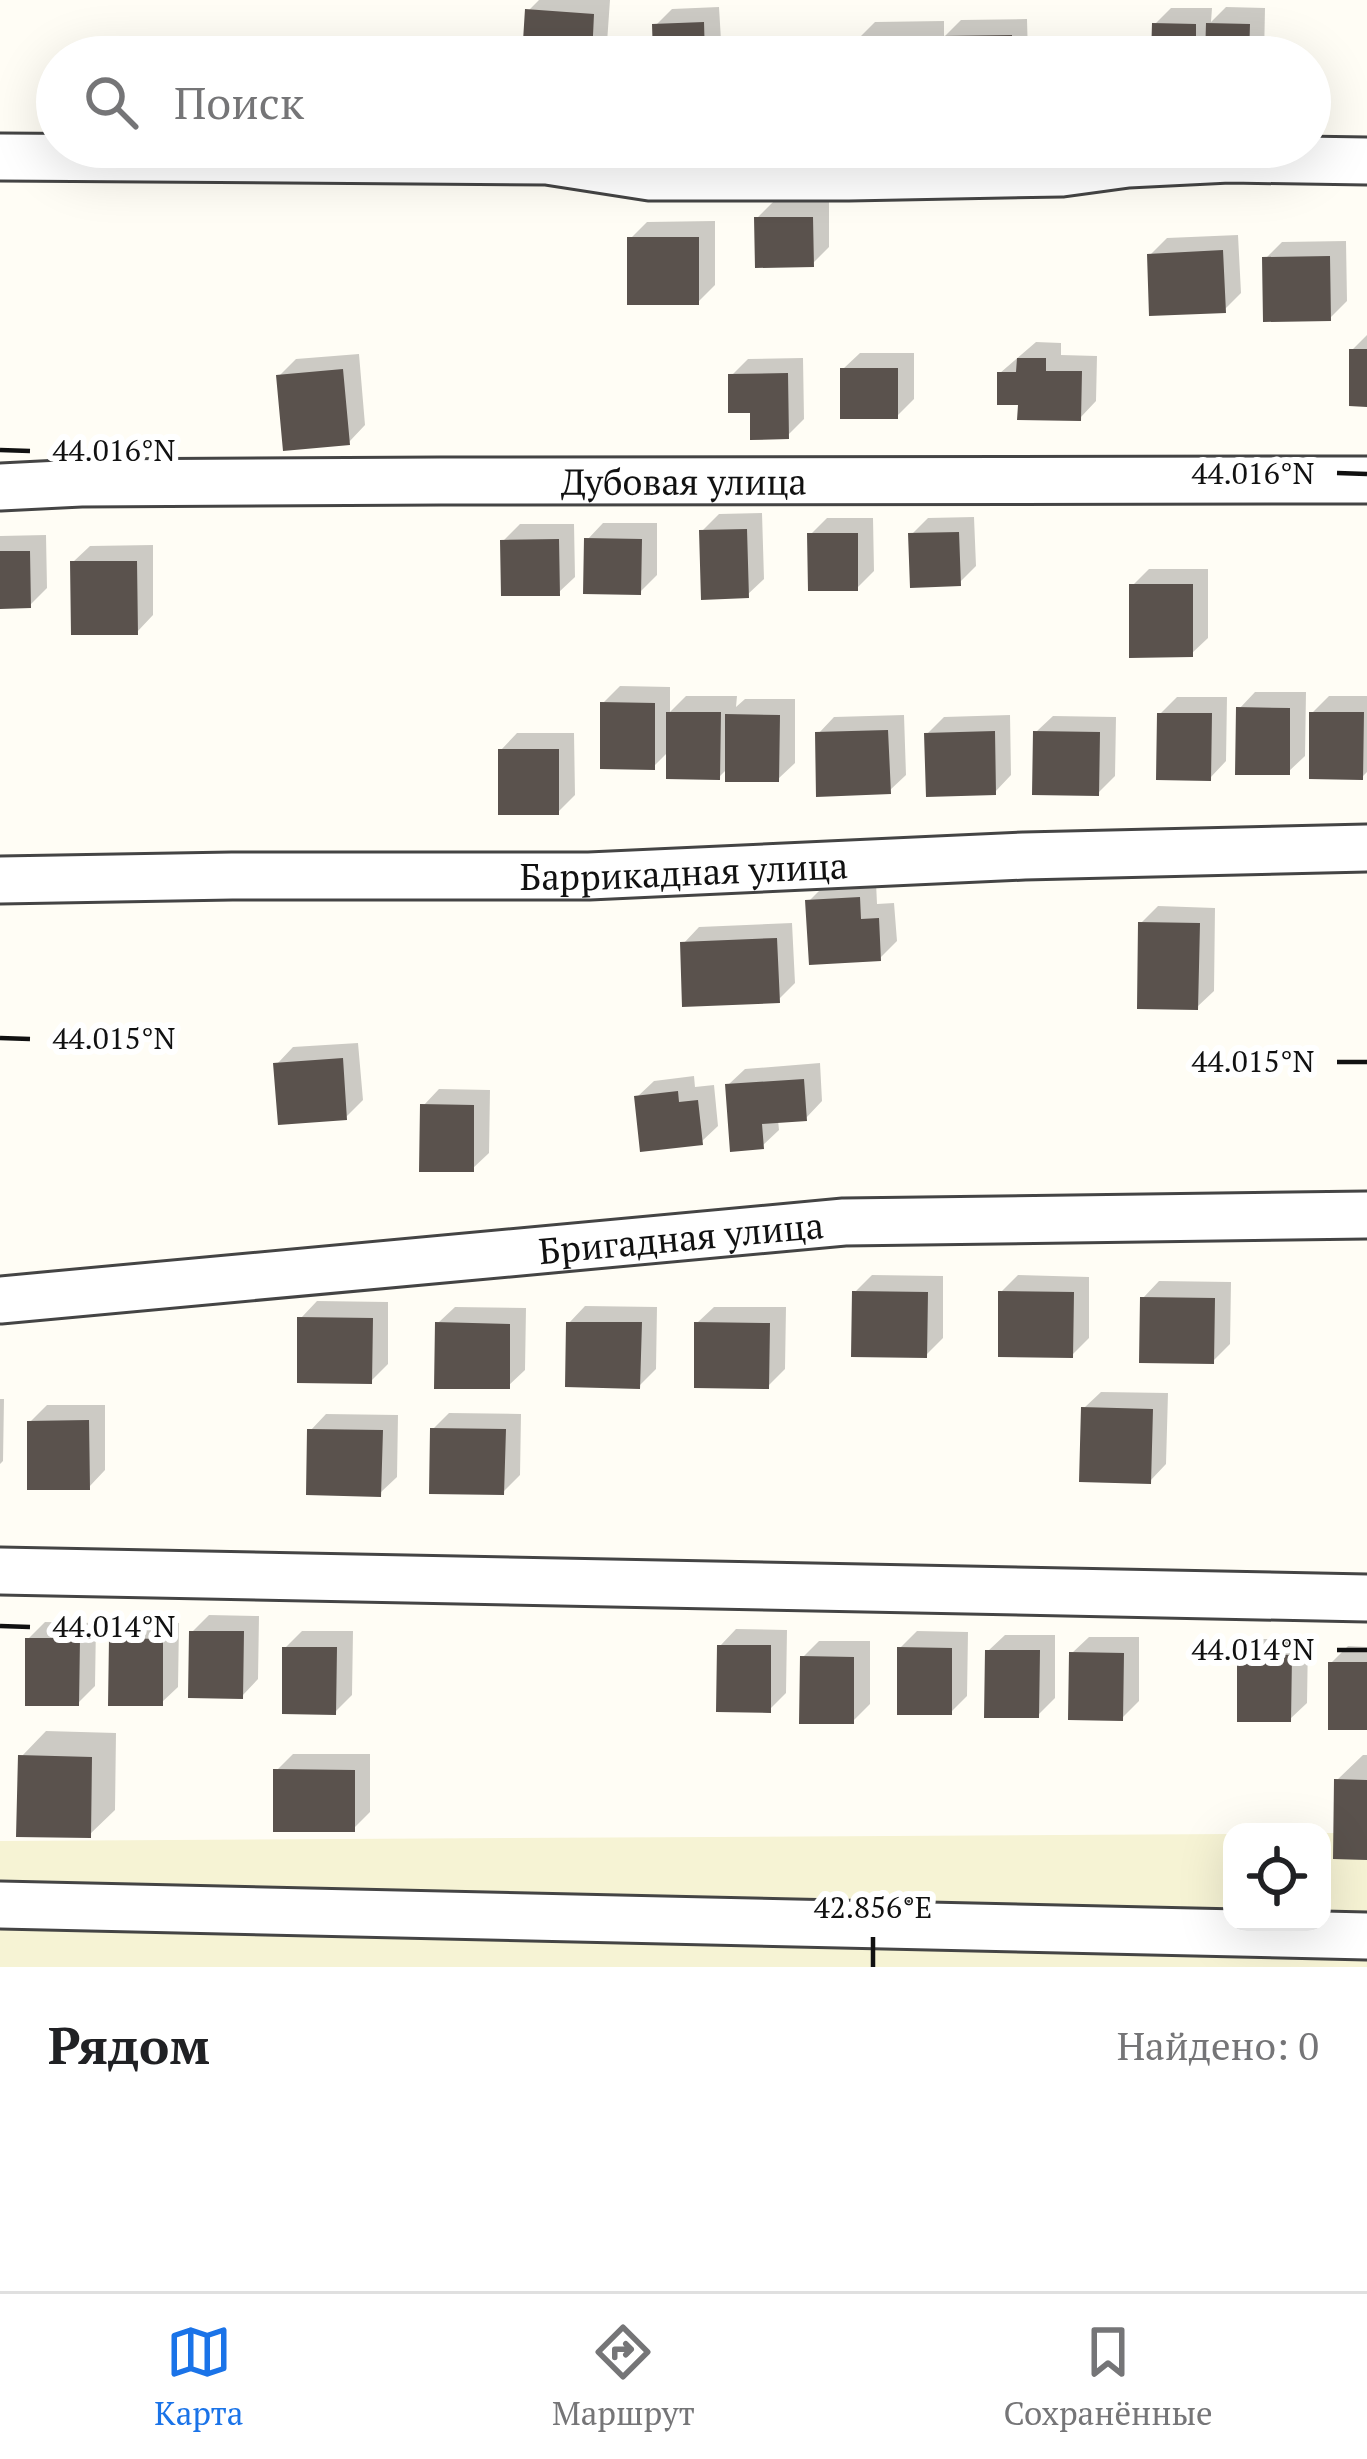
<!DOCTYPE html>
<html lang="ru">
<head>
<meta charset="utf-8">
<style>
	body { margin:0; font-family:"PT Serif",serif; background:#f6f6f6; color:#202124 }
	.controls { position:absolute; right:36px; bottom:36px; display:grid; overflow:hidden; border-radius:24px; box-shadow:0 12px 48px #0002 }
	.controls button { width:108px; height:108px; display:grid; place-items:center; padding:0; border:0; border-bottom:3px solid #e0e0e0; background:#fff; color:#202124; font:60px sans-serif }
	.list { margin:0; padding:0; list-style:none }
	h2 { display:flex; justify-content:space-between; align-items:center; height:156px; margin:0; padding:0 48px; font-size:51px }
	h2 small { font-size:39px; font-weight:400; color:#757577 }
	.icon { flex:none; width:66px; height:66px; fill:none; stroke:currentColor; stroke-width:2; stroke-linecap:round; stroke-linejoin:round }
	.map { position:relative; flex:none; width:1367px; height:1967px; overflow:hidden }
	.search { position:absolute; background:#fff; box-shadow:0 12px 48px #0002; left:36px; right:36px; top:36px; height:132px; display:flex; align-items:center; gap:30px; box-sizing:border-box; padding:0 42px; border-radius:66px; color:#757577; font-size:45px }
	.sheet { height:324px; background:#fff }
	nav { display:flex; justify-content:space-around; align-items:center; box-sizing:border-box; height:168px; border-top:3px solid #e0e0e0; background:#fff; font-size:33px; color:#757577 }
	nav a { display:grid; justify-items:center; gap:6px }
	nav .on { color:#1a73e8 }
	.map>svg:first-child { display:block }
	.farmland { fill:#f6f3d4 }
	.shadow { fill:#0003 }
	.building { fill:#5a524d }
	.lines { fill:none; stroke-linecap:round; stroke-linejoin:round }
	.minor-casing { stroke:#444; stroke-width:51 }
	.minor { stroke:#fff; stroke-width:45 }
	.ticks { fill:none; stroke:#111; stroke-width:4.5 }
	.labels { text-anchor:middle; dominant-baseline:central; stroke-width:12; stroke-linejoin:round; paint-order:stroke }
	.street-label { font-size:36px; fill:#111; stroke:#fff }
	.ticks-label { font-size:30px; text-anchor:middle; fill:#111; stroke:#fff; stroke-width:12; stroke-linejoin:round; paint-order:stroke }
</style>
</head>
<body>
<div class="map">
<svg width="1367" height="1967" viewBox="0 0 1367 1967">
	<rect width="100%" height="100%" fill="#fffdf5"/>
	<!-- farmland -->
	<path class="farmland" d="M1322,1833H1367V1967H0V1841L1232,1834V1922H1322Z"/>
	<!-- shadow -->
	<path class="shadow" d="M539,0H610L606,57H525L528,11Z
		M719,7L722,57H656L655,26L672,9Z
		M1226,7L1265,8L1264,57H1154L1155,24L1171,8H1212L1211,22Z
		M1027,19L1028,57H858V39L875,22L944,21V37L961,20Z
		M823,40L824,57H749L766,41Z
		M774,201H829V247L812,264L757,218Z
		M715,221V285L698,302L630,239L647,222Z
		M1238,235L1241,293L1224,310L1150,255L1167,238Z
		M1346,241L1347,301L1330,318L1265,259L1282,242Z
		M1367,335V404L1352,350Z
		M1036,342L1061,343V355L1097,356L1096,401L1080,418L1021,402L1000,373Z
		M860,353H914V399L897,416L843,369Z
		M359,354L365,425L349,442L279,376L296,359Z
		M803,358L804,419L787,436L753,410L731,376L748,359Z
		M762,513L764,579L747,595L702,531L719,514Z
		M974,517L976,566L959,583L911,535L928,518Z
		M827,518H873L874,571L857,588L810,535Z
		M603,523H657V575L640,592L587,540Z
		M520,524H574L575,577L558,593L503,541Z
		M46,535L47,588L30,605L0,606V536Z
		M153,545V615L137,632L73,562L90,546Z
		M1149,569H1208V638L1191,654L1132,586Z
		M620,686L670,687V712L686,696H737L736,707L745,699H795V763L778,779L728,768L719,777L669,751L653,767L603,703Z
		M1255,692H1306L1305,756L1288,772L1239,709Z
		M1329,696H1367V772L1362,777L1312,713Z
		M1177,697H1227L1226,761L1210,778L1160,714Z
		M904,715L906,775L889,791L818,734L834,717Z
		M1010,715L1011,775L995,792L927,734L944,717Z
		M1053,716L1116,717L1115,776L1098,793L1036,732Z
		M517,733H574L575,795L558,812L501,750Z
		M876,882L877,904L894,903L897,941L880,958L808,902L825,885Z
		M1158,906L1215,908L1214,991L1197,1007L1141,923Z
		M792,923L795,983L778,1000L683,944L699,927Z
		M358,1043L363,1100L346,1117L277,1064L293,1047Z
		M820,1063L822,1101L806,1118L778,1120L779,1130L762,1146L728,1085L745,1069Z
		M694,1076L695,1087L714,1085L718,1126L701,1142L637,1097L654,1081Z
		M439,1089L490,1090L489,1153L472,1169L423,1106Z
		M872,1275L943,1276V1338L926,1355L855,1292Z
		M1018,1275L1089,1277V1338L1072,1355L1001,1292Z
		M1159,1281L1231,1282L1230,1344L1213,1361L1143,1298Z
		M317,1301L388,1302V1364L371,1381L301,1318Z
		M585,1306L657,1307L656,1369L639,1386L569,1323Z
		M455,1307L526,1308L525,1370L508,1386L438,1323Z
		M714,1307H786L785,1369L768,1386L697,1323Z
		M1101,1392L1168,1393L1166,1464L1150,1481L1084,1408Z
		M0,1399H4L3,1461L0,1464Z
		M47,1405H105V1470L89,1487L30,1422Z
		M449,1413L521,1414L520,1475L503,1492L433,1429Z
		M326,1414L398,1415L397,1477L380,1493L310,1431Z
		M209,1615L259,1616L258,1679L242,1696L192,1632Z
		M45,1622L96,1623L95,1686L78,1703L28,1639Z
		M128,1622L179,1623L178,1687L161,1703L112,1639Z
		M736,1629L787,1630L786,1693L769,1710L720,1646Z
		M302,1631H353L352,1695L335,1712L285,1648Z
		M917,1631L968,1632L967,1696L951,1712L900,1648Z
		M1005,1635H1055V1698L1038,1715L988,1651Z
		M1089,1637H1139V1701L1122,1718L1072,1653Z
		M1257,1639H1308L1307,1703L1290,1719L1240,1656Z
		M819,1641H870V1704L853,1721L803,1657Z
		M1348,1646L1367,1647V1727L1331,1663Z
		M46,1731L116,1733L115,1810L89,1835L21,1757Z
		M293,1754H370V1812L353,1829L276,1771Z
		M1363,1755H1367V1857L1337,1780Z"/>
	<!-- building -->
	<path class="building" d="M525,9L594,14L592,57H522Z
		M704,22L705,57H653L652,24Z
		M1152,23L1196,24V57H1151Z
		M1206,23L1250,24L1249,57H1205Z
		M1012,35V57H942V36Z
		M929,36V57H855V37Z
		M754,217H813L814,267L755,268Z
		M627,237H699V305H627Z
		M1223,250L1226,313L1149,316L1147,254Z
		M1330,256L1331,321L1263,322L1262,257Z
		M1349,349H1367V407L1349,406Z
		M1017,358H1046V371H1082L1081,421L1017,420L1018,405H997V372H1016Z
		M840,368H898V419H840Z
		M343,369L350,445L283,451L276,375Z
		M788,373L789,439L750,440V413H728V374Z
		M747,529L749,598L701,600L699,530Z
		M959,532L961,586L910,588L908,533Z
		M807,533H858V591H808Z
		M584,538L642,539L641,595L583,594Z
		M559,539L560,596H501L500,540Z
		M0,551H30L31,608L0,609Z
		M70,561H137L138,635H71Z
		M1129,584H1193V657L1129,658Z
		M600,702L655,703V770L600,769Z
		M1236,707L1290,708V775H1235Z
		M666,712H721L720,780L666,779Z
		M1309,712H1364L1363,780L1309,779Z
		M1157,713H1212L1211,781L1156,780Z
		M725,714L780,715L779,782H725Z
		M888,730L891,794L816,797L815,732Z
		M995,731L996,795L926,797L924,733Z
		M1033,731L1100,732L1099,796L1032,795Z
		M498,749H559V815H498Z
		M860,897L861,919L879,918L881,961L809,965L805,900Z
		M1138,922L1200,923L1198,1010L1137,1009Z
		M777,938L780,1003L682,1007L680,942Z
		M343,1058L347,1120L278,1125L273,1063Z
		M804,1079L807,1121L762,1124L764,1149L730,1152L725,1084Z
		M678,1091L679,1102L698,1100L703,1145L640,1152L634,1096Z
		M420,1104L474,1105V1172H419Z
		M852,1291L928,1292L927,1358L851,1357Z
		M998,1291L1074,1292L1073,1358L998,1357Z
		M1140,1297L1215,1298L1214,1364L1139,1363Z
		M297,1317L373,1318L372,1384L297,1383Z
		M435,1322L510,1324V1389H434Z
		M566,1322H642L640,1389L565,1387Z
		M694,1322L770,1323L769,1389L694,1388Z
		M1081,1407L1153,1409L1151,1484L1079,1482Z
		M89,1420L90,1490H27V1421Z
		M430,1428L506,1429L504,1495L429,1494Z
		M307,1429L383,1430L381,1497L306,1495Z
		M189,1631H244L243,1699L188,1698Z
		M25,1638H80L79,1706H25Z
		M109,1638L163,1639V1706H108Z
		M717,1645H771V1713L716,1712Z
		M282,1647H337L336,1715L282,1714Z
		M897,1647L952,1648V1715H897Z
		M985,1650H1040L1039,1718H984Z
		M1069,1652L1124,1653L1123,1721L1068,1720Z
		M1237,1654L1292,1655L1291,1722H1237Z
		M800,1656L854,1657V1724H799Z
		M1328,1662H1367V1730H1328Z
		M18,1755L92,1757L91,1838L16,1837Z
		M273,1769L355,1770V1832H273Z
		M1334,1779L1367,1780V1860L1333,1859Z"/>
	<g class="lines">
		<!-- minor casing -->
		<g class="minor-casing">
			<g id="minor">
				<path d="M0,157L547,161L650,177H849L1062,173L1128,164L1229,159L1367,161"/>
				<path id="s1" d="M0,487L81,483L441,481L1367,480"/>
				<path id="s2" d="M0,880L232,876H589L1024,856L1367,848"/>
				<path id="s3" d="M0,1300L844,1222L1367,1215"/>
				<path d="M0,1571L1367,1598"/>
				<path d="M0,1905L1367,1936"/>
			</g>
		</g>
		<!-- minor -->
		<use href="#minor" class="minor"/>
	</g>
	<!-- ticks -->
	<path class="ticks" d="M0,450L30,451M1337,473L1367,474M0,1038L30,1039M1337,1062H1367M0,1626L30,1627M1337,1650H1367M873,1967V1937"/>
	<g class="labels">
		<!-- street labels -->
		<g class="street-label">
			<text stroke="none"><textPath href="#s1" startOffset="684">Дубовая улица</textPath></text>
			<text stroke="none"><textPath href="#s2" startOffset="684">Баррикадная улица</textPath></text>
			<text stroke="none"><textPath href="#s3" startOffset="684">Бригадная улица</textPath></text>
		</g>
	</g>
	<g class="ticks-label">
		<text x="114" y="461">44.016°N</text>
		<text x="1253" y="484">44.016°N</text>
		<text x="114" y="1049">44.015°N</text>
		<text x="1253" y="1072">44.015°N</text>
		<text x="114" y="1637">44.014°N</text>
		<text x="1253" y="1660">44.014°N</text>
		<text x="873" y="1918">42.856°E</text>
	</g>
</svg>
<div class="controls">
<button><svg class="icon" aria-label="locate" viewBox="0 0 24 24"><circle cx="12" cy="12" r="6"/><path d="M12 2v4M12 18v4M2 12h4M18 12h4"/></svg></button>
</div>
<div class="search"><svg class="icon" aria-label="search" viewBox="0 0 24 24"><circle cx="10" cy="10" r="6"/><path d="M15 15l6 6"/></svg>Поиск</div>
</div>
<section class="sheet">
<h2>Рядом<small>Найдено: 0</small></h2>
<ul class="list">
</ul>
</section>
<nav>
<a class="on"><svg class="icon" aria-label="map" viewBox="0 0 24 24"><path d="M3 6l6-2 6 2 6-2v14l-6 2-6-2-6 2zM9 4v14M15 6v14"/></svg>Карта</a>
<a><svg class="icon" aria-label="directions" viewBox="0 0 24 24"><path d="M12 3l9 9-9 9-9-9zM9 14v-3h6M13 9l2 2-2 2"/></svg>Маршрут</a>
<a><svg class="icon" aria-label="saved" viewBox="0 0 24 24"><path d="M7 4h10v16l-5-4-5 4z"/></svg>Сохранённые</a>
</nav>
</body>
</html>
